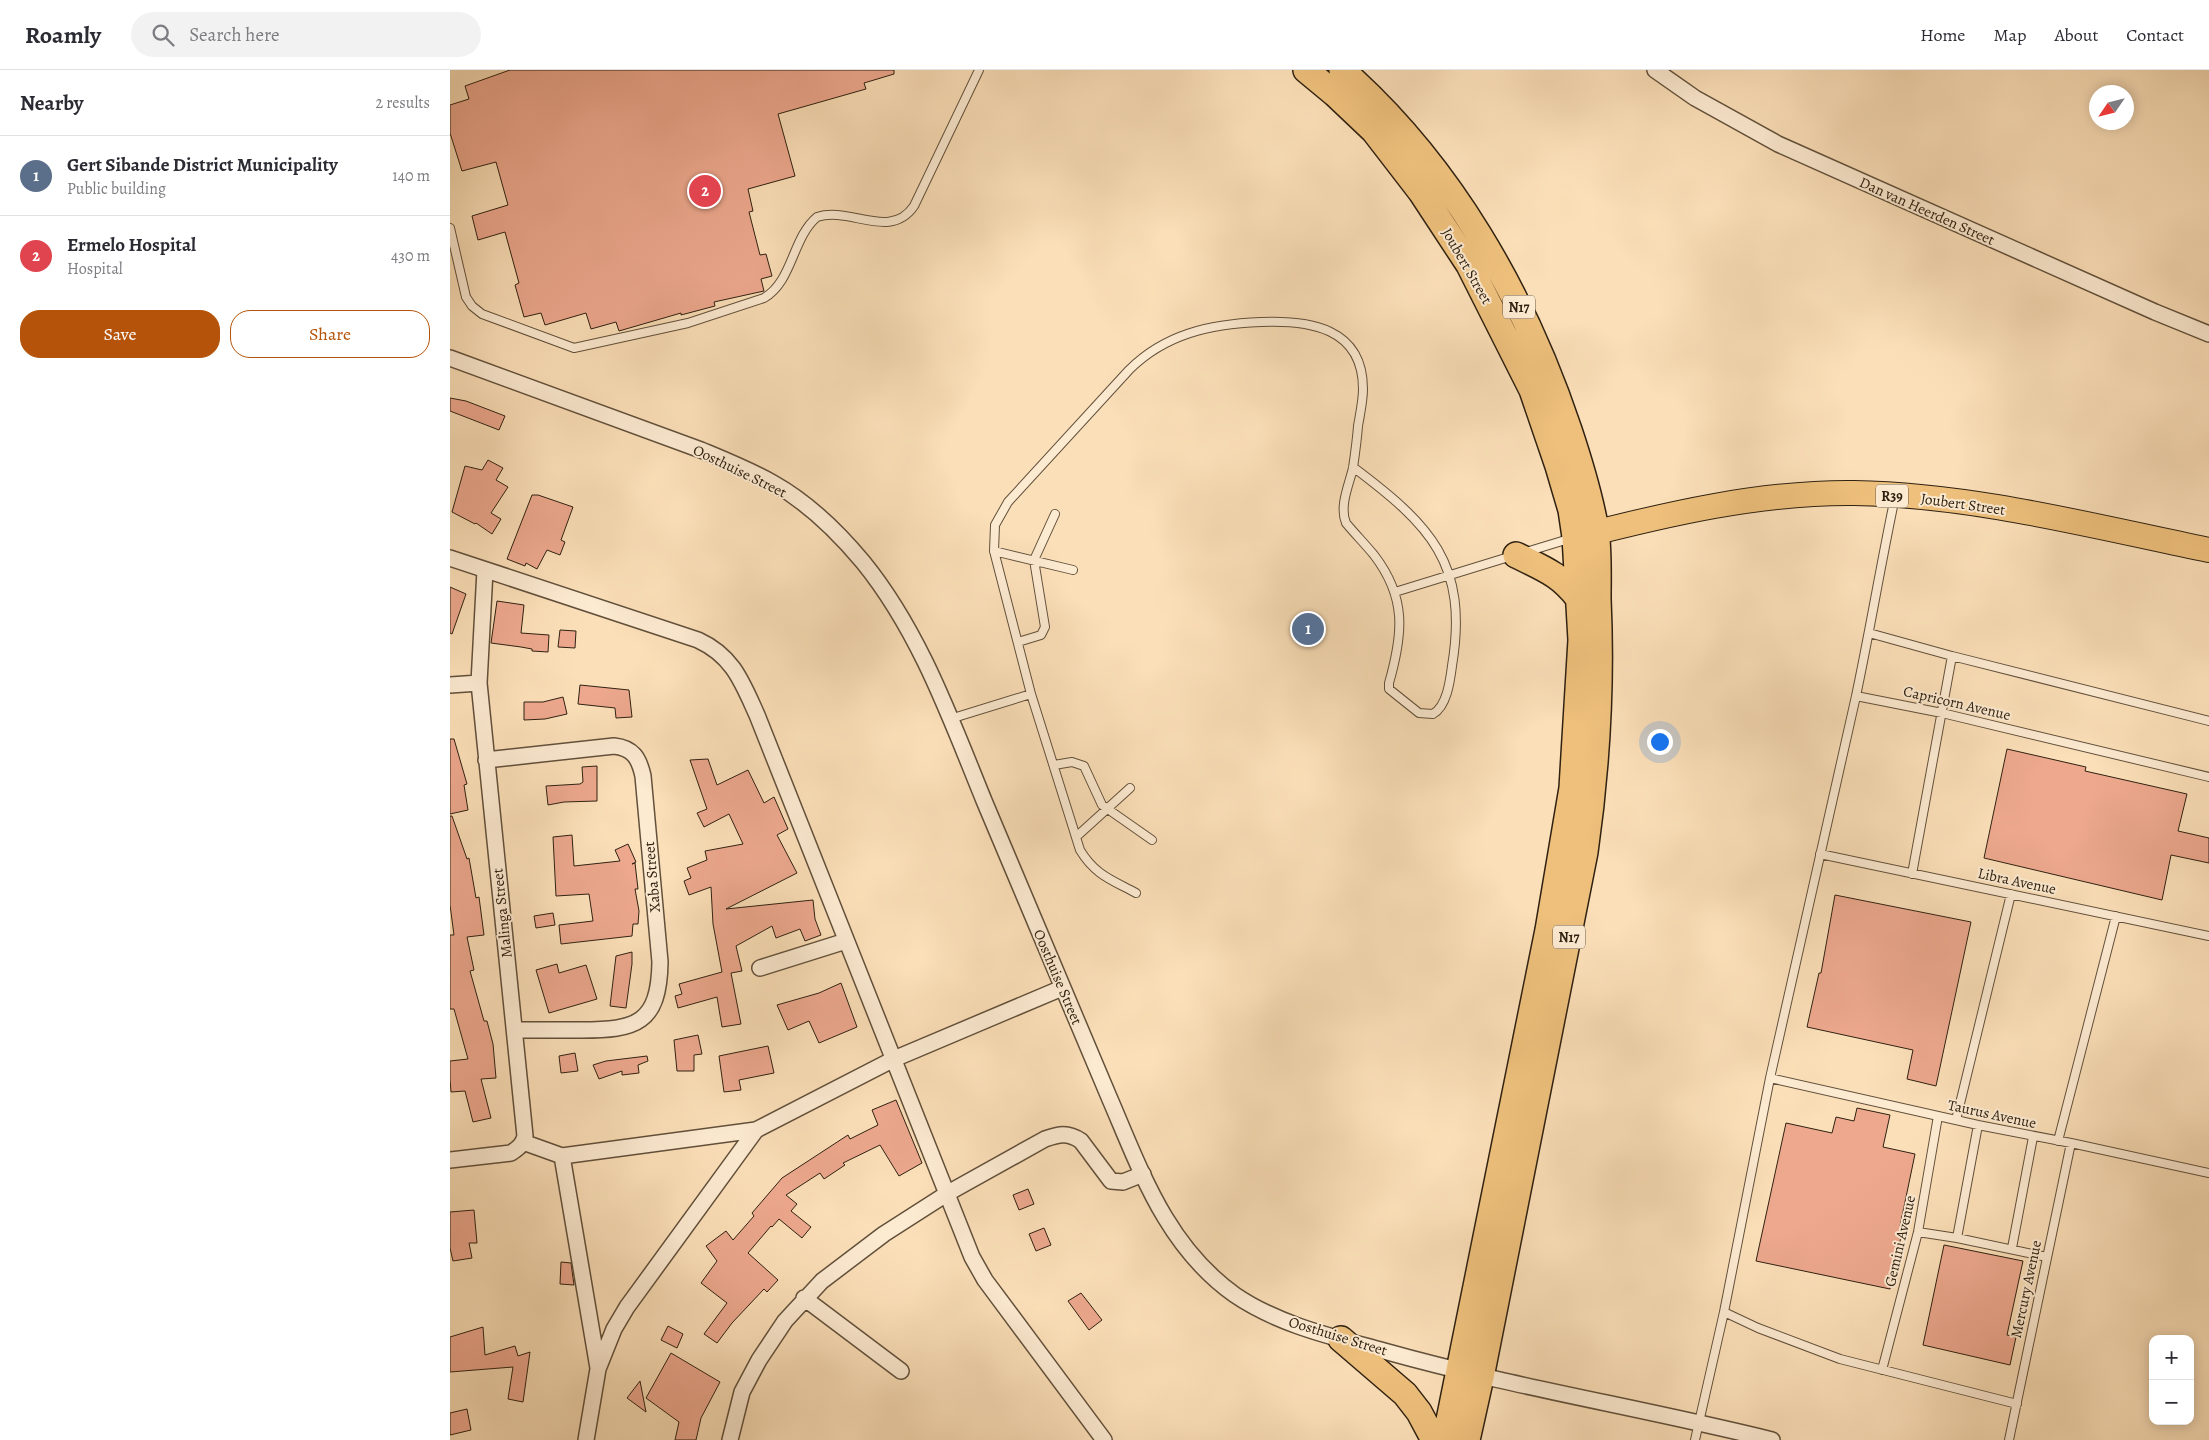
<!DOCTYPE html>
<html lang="en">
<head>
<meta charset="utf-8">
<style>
	body { margin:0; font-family:Alegreya,serif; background:#f2f2f3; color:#2b2b33 }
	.controls { position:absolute; right:15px; bottom:15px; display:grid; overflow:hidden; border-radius:10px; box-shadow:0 2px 12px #0003 }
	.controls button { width:45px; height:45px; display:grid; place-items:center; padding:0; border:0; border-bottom:1px solid #e1e1e2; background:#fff; color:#2b2b33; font:25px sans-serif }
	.compass { position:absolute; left:1639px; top:15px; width:45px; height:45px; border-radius:50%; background:#fff; box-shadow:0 2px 12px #0003; rotate:235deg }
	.you { position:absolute; left:1209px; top:671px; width:18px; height:18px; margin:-12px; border:4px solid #fff; border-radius:50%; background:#1a73e8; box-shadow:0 0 0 8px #1a73e833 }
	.badge { display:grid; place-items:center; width:32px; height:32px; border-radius:50%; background:#b45309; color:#fff; font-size:16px; font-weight:700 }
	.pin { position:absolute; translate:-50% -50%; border:2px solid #fff; box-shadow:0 1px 5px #0006 }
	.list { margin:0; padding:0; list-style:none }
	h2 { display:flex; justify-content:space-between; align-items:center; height:65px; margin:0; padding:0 20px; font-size:21px }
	h2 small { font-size:16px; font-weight:400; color:#7c7c81 }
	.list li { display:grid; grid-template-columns:32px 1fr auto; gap:15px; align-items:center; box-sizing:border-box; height:80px; padding:0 20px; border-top:1px solid #e1e1e2 }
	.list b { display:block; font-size:19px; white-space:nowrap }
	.list p { margin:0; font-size:16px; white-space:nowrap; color:#7c7c81 }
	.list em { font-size:16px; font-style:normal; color:#7c7c81 }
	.actions { display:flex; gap:10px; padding:15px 20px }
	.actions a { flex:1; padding:11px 0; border:1px solid #b45309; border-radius:20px; text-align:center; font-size:18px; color:#b45309 }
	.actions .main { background:#b45309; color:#fff }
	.icon { flex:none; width:28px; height:28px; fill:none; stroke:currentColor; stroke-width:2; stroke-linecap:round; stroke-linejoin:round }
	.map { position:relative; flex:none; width:1759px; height:1370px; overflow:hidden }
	header { display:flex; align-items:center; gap:30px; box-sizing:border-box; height:70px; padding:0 25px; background:#fff; border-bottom:1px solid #e1e1e2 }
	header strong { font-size:24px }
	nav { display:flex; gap:28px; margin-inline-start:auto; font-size:18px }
	.search { width:350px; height:45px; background:#f2f2f3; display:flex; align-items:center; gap:12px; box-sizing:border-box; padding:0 18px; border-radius:28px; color:#7c7c81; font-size:19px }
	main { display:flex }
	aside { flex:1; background:#fff }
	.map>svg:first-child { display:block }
	.building { fill:#eda88e; stroke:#2f2111 }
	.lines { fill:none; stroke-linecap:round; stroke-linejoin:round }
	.service-casing { stroke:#62503b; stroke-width:10 }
	.minor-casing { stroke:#62503b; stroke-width:18 }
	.primary-casing { stroke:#2f2111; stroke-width:26 }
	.trunk-casing { stroke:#2f2111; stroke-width:28 }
	.service { stroke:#fcead1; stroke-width:8 }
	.minor { stroke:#fcead1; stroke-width:15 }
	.primary { stroke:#eec07c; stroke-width:24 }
	.trunk { stroke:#eec07c; stroke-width:25 }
	.labels { text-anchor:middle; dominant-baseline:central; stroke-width:4; stroke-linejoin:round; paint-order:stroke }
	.shield { fill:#fcead1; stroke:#6c5d4b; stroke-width:1 }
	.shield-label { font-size:14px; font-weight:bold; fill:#2f2111 }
	.street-label { font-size:15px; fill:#2f2111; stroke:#fcead1 }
</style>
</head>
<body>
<header>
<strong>Roamly</strong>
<div class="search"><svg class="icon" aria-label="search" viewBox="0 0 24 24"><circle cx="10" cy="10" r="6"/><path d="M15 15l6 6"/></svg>Search here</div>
<nav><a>Home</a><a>Map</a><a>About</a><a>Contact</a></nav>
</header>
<main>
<aside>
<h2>Nearby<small>2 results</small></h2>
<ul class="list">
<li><span class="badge" style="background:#5c6f8a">1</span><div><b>Gert Sibande District Municipality</b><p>Public building</p></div><em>140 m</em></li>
<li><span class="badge" style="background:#e0444e">2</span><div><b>Ermelo Hospital</b><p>Hospital</p></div><em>430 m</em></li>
</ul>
<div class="actions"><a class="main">Save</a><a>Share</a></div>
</aside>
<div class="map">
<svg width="1759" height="1370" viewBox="0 0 1759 1370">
	<rect width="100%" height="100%" fill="#fbdfb8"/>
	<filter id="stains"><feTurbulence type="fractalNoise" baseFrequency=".004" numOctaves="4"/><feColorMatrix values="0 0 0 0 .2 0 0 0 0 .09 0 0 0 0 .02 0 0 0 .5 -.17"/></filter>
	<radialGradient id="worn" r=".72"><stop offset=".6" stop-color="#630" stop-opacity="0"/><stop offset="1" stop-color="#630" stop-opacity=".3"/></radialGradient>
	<!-- building -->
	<path class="building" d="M60,0H444V4L414,13L416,19L328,44L345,106L298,119L303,141L299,142L310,185L316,184L322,206L311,209L314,221L264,232L265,236L231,245V243L169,261L166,252L141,259L136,243L95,255L91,243L74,247L65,215L69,213L55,162L28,170L22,146L58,135L46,92L12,101L0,63V35L19,29L15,16Z
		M0,328L16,331L55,346L49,360L0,341Z
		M38,390L53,398L46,410L58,417L41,443L51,449L42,464L26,453L25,454L2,442L15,396L32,400Z
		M82,425H88L123,437L111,470L115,472L110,485L97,480L87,499L76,493L75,496L57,489Z
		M0,517L16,524L2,564L0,563Z
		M47,531L74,535L71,563L99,565L98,582L82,581V579L71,577L41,573Z
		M110,560L126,561L125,578L108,577Z
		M130,615L179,620L182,647L166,648L165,638L128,634Z
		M113,627L117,644L95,649L74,650V632H93Z
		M0,669H4L17,714L14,715L18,740L0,744Z
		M1557,679L1636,697L1635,701L1737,724L1728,761L1759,768V793L1721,785L1712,830L1534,788Z
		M258,689L267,715L298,700L314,733L324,727L338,759L327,765L347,803L276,839L363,830L365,849L371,865L355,871L350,859L326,868L322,856L286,876L292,901L281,903L291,954L272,957L267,927L228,938L225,926L232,924L229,914L272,902L263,854L261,817L239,825L234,811L241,808L237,798L257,790L255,781L293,774L279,744L254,757L247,743L257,739L240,690Z
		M147,696V731L114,732L98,735L96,716L130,714L133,712L132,697Z
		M0,746H2L17,789L19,788L26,828L29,827L34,865L17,867L24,900L20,901L34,951H37L43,974L46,1008L31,1009L41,1048L23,1052L15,1021L1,1022L0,1009V991L18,989L4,939H0V865H4L0,835Z
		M122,765L124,796L170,791L165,780L178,774L186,792L182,794L185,793L188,819H185L189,841L188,854H183L182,866L111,874L109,855L143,851L139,824L106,826L103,767Z
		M1385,825L1521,852L1486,1016L1457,1009L1463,980L1357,957L1369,903H1371Z
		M103,843L105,855L86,858L84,846Z
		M182,882V894L176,938L160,936L166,886Z
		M107,894L109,903L136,895L147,929L99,943L86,900Z
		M391,913L407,957L369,973L359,951L338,960L327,935L369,923Z
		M248,965L252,984L244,985V1001H227L224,970Z
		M318,976L324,1003L289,1010L291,1020L274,1022L269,986Z
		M125,983L128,1001L111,1003L109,986Z
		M197,986L198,991L188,995L189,1003L172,1005V1001L149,1009L143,995L156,991Z
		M446,1030L472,1093L449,1106L430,1075L393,1093L395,1095L374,1109L370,1103L336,1125L347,1134L341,1141L361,1157L352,1168L329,1149L322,1157L321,1156L298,1183L328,1210L317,1222L314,1219L282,1253L267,1273L254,1264L277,1233L251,1213L267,1191L256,1176L276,1161L283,1170L304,1146L302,1143L332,1108L398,1065L400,1069L428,1055L422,1040Z
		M1407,1038L1440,1045L1433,1077L1465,1084L1450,1156L1453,1157L1440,1219L1306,1191L1336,1053L1382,1063L1386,1047L1404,1051Z
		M578,1119L584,1134L569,1140L563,1125Z
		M24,1140L27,1173H19L22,1188L3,1191L0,1178V1142Z
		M594,1158L601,1175L586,1181L579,1164Z
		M1494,1175L1573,1191L1557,1265L1566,1267L1560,1295L1473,1275Z
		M111,1192L121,1193L124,1215L110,1214Z
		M631,1223L652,1250L639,1260L618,1231Z
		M218,1256L233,1264L227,1278L211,1270Z
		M33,1257L35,1285L65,1276L68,1286L80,1282L73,1332L58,1329L63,1297L0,1302V1267Z
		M221,1283L270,1312L251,1348L246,1370H225L229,1352L196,1328Z
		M190,1311L196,1342L177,1328Z
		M17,1339L21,1360L0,1365V1343Z"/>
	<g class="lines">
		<!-- service casing -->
		<g class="service-casing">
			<path id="service" d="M0,158L16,227L22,236L32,244L124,278L238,253L314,228C343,211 342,168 367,147C400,136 440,171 464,136L529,0
				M544,481L623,500
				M1076,482L1122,468
				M945,522L1062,486
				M1419,563L1502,586
				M568,572L591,565L595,557L584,490L605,444
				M1406,626C1420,560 1431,493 1445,427
				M500,649L581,624
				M604,695L622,692L634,696L652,735L702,770
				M626,767L680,718
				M1370,784L1759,866
				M1462,804L1502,586L1759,651
				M686,823C662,810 645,805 630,780L581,624L544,481L545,455L558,432L679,300C715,264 760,254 811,252C858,250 913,257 913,319C913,331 910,344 908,356C907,370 905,384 903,398C899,415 889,436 896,453C905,464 915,474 924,485C957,528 953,564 939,613V619L969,643L983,644C997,636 1000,611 1002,596C1019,493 980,455 903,397
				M1320,1008L1528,1055L1621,1073L1759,1103
				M1506,1050L1561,824
				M1608,1071L1666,846
				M1468,1162L1507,1168L1597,1187
				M1507,1168L1528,1055
				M1562,1178L1583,1067
				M1274,1242L1308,1258L1390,1289L1567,1334
				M1432,1300L1468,1162L1488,1046
				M1245,1370L1274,1242L1320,1008L1406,626L1492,643L1759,707
				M1559,1370L1621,1073"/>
		</g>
		<!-- minor casing -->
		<g class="minor-casing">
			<path id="minor" d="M1205,0L1245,28L1328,74L1705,242L1759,264
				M0,288L251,380C275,390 300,400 323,413C357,432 388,462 413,492C470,562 501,650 535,733C576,831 617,929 659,1027C691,1101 716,1176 785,1225C829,1255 883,1267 934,1281C1062,1317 1193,1338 1322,1370
				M0,488L248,570C283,586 292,612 307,645L522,1187L535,1210L654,1370
				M0,615L29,613
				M36,690L164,676C183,678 189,688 193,706L210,892C209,954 186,960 131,960C109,960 87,960 65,960
				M310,898L396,871
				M73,1072L112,1086L306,1060L444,989L612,918
				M112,1086L148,1298
				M0,1090L61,1083C68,1078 73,1075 75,1066L29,613L35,500
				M354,1228L451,1301
				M136,1370L148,1299L164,1259L177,1237L306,1060
				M280,1370L292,1322L309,1290L335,1251L372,1211L434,1164L498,1123L595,1069C609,1064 618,1062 631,1071L661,1111L673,1112L693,1104"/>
		</g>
		<!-- primary casing -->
		<g class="primary-casing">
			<path id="primary" d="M1128,467C1217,444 1311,422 1404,423C1524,425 1642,456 1759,480"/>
		</g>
		<!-- trunk casing -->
		<g class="trunk-casing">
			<path id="trunk" d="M856,0L885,24L924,61L971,122L1019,195L1082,320L1108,396L1121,440L1125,467L1131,570L1122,718L1098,860L995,1370
				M892,0C1000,95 1074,225 1119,360C1130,393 1140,426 1146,460C1149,482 1148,507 1148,529C1152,615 1147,698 1135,782L1031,1307L1017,1370
				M1066,485C1092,498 1110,504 1128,528
				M891,1269L955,1324L969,1342L984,1370"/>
		</g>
		<!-- service -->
		<use href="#service" class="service"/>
		<!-- minor -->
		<use href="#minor" class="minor"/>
		<!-- primary -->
		<use href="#primary" class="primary"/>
		<!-- trunk -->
		<use href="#trunk" class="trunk"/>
	</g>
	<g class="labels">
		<!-- shield labels -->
		<g class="shield">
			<rect x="1053" y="225.5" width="32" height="23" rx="4"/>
			<rect x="1426" y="414.5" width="32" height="23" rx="4"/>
			<rect x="1103" y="855.5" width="32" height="23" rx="4"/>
		</g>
		<g class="shield-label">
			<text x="1069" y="237">N17</text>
			<text x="1442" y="426">R39</text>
			<text x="1119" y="867">N17</text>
		</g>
		<!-- street labels -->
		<g class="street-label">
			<text transform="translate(1477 141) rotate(24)">Dan van Heerden Street</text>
			<text transform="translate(1017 196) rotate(60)">Joubert Street</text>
			<text transform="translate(290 401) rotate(26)">Oosthuise Street</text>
			<text transform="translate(1513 434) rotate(8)">Joubert Street</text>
			<text transform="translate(1507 633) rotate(13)">Capricorn Avenue</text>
			<text transform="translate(202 807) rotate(-95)">Xaba Street</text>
			<text transform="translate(1567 811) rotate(12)">Libra Avenue</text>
			<text transform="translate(52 843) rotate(-96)">Malinga Street</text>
			<text transform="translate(608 907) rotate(67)">Oosthuise Street</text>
			<text transform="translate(1542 1044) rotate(12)">Taurus Avenue</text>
			<text transform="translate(1450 1171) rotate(-77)">Gemini Avenue</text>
			<text transform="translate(1576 1219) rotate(-78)">Mercury Avenue</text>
			<text transform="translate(888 1266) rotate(17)">Oosthuise Street</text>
		</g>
	</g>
	<rect width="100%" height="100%" filter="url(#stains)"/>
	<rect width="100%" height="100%" fill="url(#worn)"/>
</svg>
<div class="controls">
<button>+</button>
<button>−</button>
</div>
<svg class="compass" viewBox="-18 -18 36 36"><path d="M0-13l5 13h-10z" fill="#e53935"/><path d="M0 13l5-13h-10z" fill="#7c7c81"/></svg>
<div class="you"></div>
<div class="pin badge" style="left:858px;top:559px;background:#5c6f8a">1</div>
<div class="pin badge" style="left:255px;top:121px;background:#e0444e">2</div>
</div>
</main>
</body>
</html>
